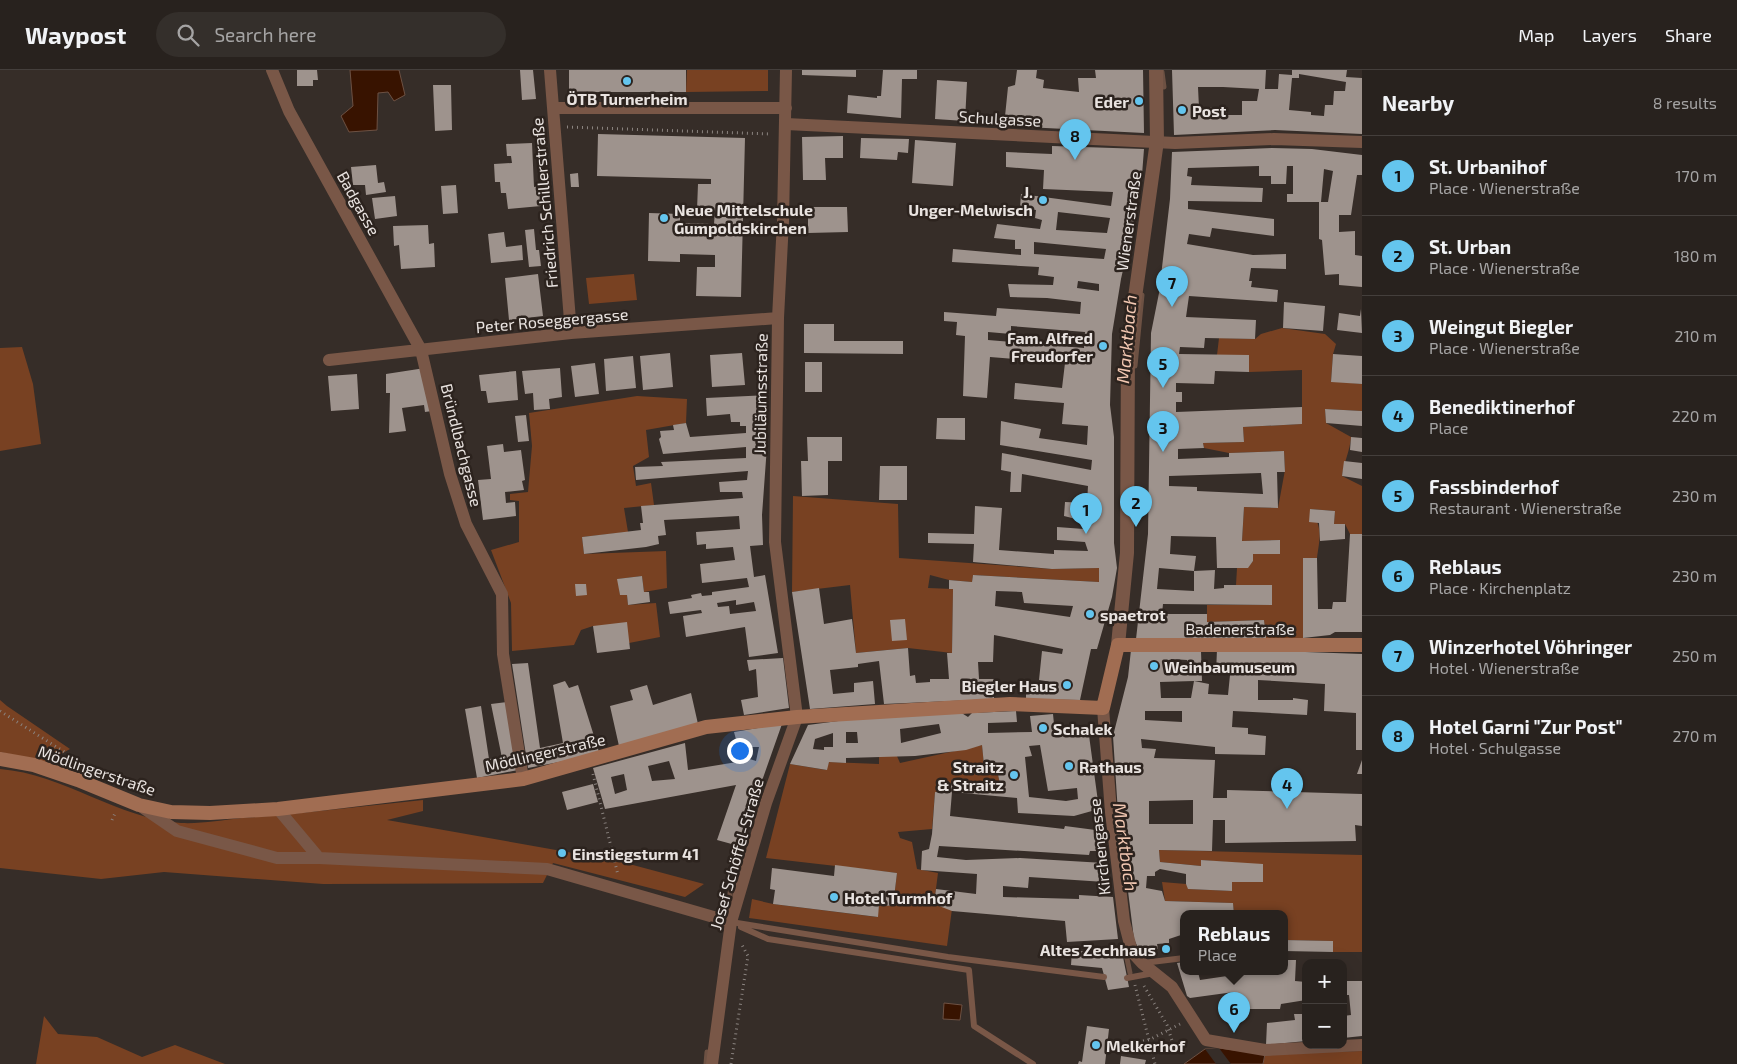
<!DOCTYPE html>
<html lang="en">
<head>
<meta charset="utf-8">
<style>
	body { margin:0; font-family:"Exo 2",sans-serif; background:#342f2b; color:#f1f3f6 }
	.controls { position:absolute; right:15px; bottom:15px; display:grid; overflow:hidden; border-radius:10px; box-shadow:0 5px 20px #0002 }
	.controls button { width:45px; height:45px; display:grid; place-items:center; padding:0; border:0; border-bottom:1px solid #443f3c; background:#28221e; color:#f1f3f6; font:25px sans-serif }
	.you { position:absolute; left:739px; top:680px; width:18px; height:18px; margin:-12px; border:4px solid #fff; border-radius:50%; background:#1a73e8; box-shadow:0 0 0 8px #1a73e833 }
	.badge { display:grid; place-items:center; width:32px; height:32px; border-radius:50%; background:#64c5ee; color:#111; font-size:16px; font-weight:700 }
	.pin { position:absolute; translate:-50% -41px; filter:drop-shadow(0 1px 2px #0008) }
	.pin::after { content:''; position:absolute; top:26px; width:18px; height:15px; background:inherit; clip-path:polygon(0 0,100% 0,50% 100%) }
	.popup { position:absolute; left:1180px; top:840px; width:108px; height:65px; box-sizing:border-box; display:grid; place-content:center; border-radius:10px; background:#28221e; filter:drop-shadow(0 1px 4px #0005); font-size:16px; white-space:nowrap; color:#a5a4a4 }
	.popup b { font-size:19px; color:#f1f3f6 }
	.popup::after { content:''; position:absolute; left:50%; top:100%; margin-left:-10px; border:10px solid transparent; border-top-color:#28221e }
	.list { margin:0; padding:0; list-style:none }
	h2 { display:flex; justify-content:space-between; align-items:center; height:65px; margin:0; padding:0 20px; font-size:21px }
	h2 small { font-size:16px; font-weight:400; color:#a5a4a4 }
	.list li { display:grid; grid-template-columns:32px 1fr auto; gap:15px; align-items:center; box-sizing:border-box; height:80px; padding:0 20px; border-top:1px solid #443f3c }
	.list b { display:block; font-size:19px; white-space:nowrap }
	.list p { margin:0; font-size:16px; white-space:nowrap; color:#a5a4a4 }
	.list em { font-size:16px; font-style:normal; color:#a5a4a4 }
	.icon { flex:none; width:28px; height:28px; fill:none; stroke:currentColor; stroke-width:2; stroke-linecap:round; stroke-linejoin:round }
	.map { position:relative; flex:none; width:1362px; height:994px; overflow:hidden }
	header { display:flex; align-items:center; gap:30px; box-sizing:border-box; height:70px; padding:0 25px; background:#28221e; border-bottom:1px solid #443f3c }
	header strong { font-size:24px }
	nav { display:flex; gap:28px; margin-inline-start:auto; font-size:18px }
	.search { width:350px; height:45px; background:#342f2b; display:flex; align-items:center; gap:12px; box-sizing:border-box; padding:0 18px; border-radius:28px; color:#a5a4a4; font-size:19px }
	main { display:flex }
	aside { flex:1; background:#28221e }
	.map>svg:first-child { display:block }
	.green { fill:#784122 }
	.water { fill:#381300; stroke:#6d5143 }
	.pier { fill:#362d28 }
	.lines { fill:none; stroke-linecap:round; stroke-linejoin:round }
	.stream { stroke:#6d5143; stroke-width:5 }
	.building { fill:#9e938d; fill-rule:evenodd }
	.path { stroke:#8b8480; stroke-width:3; stroke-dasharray:1 4; stroke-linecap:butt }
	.service { stroke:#795747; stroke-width:6 }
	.minor { stroke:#795747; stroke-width:12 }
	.tertiary { stroke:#795747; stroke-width:14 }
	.secondary { stroke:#a16d52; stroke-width:14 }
	.poi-dot { fill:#64c5ee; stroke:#2c231e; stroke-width:2 }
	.labels { text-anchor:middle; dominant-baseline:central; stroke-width:5; stroke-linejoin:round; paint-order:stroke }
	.poi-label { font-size:16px; font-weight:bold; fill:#e9e3e0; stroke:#2c231e; text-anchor:start }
	.street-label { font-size:16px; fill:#e9e3e0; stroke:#2c231e }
	.water-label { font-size:18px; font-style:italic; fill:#f3c8b2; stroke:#2c231e }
</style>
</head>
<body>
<header>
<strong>Waypost</strong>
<div class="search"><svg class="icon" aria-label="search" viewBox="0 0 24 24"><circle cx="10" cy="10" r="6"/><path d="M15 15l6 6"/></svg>Search here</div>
<nav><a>Map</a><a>Layers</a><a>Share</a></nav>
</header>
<main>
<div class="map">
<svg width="1362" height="994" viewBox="0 0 1362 994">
	<rect width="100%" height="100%" fill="#362d28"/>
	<!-- green -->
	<path class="green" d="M687,0H768V21L686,22Z
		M634,204L637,230L589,234L586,208Z
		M1282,258L1325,264L1336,274L1333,284L1331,311L1362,314V341L1325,339L1326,353L1351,367C1350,381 1344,392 1342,406L1362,416V464H1350L1345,454H1334L1335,441L1310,439C1323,458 1320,466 1317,488H1303V568H1266L1264,550L1207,552V535H1272V515H1236L1237,498L1248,497L1253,491V484L1280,483V470L1242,471L1244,437L1278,438L1285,400L1284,381L1229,383L1204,378L1203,373L1244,372L1243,357L1302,354V300L1249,302V285H1217L1219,268L1255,269L1261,264Z
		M22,277L33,314L41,374L0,381V278Z
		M637,326L687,329L686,353L646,360L649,387L633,396L636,416L651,413L654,435L624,438L628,462L582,467L584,484L666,481L667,518L644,522L642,506L618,509L620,525H627L628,535L656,533L660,567L629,573L593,556L581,560L574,575L512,581L511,533L491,480L519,472V431L510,430V424L528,422L532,376L529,343Z
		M793,426L898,434L899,488L1052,499L1099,498V512L973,505L972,512L949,510L930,505L928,518L953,519L952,583L908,578L856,583L850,515L792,522Z
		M0,630L7,636L70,679L47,692L0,682Z
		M982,675L984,695H996L1000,714L952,709L948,723L935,722L932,759L898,762L900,768L912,772L917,799L938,803L934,834L952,839L947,876L749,848L752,829L773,834L877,847L879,835L893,836L897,803L766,788L790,694L826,700L829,692L879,694V678L893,677L900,693Z
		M0,699C64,704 118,749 181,753C201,754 222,750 242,748C302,744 363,736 423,730V741L387,750L618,791L704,814L685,827L553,793L543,813L323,814L164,802L101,809L0,798Z
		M1159,780L1362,785V882H1333V871L1284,870V844H1263L1255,841L1254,844H1234L1233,833L1165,831L1162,812L1186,814L1189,819L1232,821V812H1263V795L1201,790V796L1160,792Z
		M44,946L58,964L97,967L142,987L175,975L225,994H36Z
		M1362,981V994H1263L1265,984Z"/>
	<!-- water -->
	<path class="water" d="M350,0H399L405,25L394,31L388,22L378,23L377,60L349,62L341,46L353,36Z
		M944,933L962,935L960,950L943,949Z
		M1219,978L1265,984L1263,994H1184L1205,979Z"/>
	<!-- pier -->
	<path class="pier" d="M1219,978L1231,994H1216L1205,979Z"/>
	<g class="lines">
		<!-- stream -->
		<path class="stream" d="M1162,2L1164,17
			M1135,296L1142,225
			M727,845L731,817
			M1125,879L1130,903
			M706,994L707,982"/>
	</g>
	<!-- building -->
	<path class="building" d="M297,0H317L318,10H313V16H297Z
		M520,0H533L536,29L522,30Z
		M569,0H686V22H569Z
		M802,0H856V7L802,5Z
		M883,0H917V9H902L901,48L847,43L848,25L877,28V26H881Z
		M1017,0H1037L1036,8L1044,10L1043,18L1079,22L1078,8H1096L1095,0H1143L1144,63L1004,56L1008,17L1015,15Z
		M1172,0H1266L1265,19H1278L1279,4L1292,5V0H1347L1346,7L1362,8V64L1275,60L1174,65ZM1299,4L1346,12L1345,21H1334L1333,35H1325L1324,46L1311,45V42L1289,40L1292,8H1299ZM1198,17H1223L1259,19L1257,31H1242V45H1227V37L1199,38Z
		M937,10L967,12L965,51L935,49Z
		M433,15H451L452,60L435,61Z
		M598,64L745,68L741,227L696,226L697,197H715V185L680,184V192L648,191L649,143L680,144V153L714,154L715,141L697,140L698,114H711V109L597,106Z
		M843,66V88H825L826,110H803L802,67Z
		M861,68L909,69L908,83L898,82L897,90L860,88Z
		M915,70L956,73L953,116L912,113Z
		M532,73L534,117L539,116L541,136L508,139L506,123H501L500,112H495L494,94L512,93L511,86H507L506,74Z
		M1052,76L1144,79L1142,105L1139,104L1134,151L1121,209L1112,264L1110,335L1114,367V473L1117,498L1112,527L1097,579H1091L1080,630L1026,629V613L1051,616L1052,612L1039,610L1042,581L1062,584L1063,579L994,565L993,592H978L979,609H994V629L884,634L879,591L858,594V597L830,600L833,624L854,622V613L873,611L875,634L810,639L792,522L819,518L824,554L852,549L856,583L908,578L910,606L915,605L916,613L930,612V609H949L947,583H952L953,519H949V510L972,512L973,505L1099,512V498L1052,499L973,492L974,474L928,473V463L974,464L975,436L1002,438L999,480L1054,484V480L1088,481L1085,472L1057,470V457L1084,459V451L1064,446L1065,432L1087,433L1088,416L1022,404L1021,422H1010L1011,402L1001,400L1002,383L1091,400L1092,390L1000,375L1001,351L1041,359L1039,368L1087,375L1088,356L1062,354L1064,333L1014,329L1015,313L1062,318L1065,293L990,287L987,328L963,326L965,266L956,265L957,252L944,251V242L996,246L997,238L1080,244L1081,232L1047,228L1010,227L1008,214L1053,215L1054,207L1038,205L1039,197L952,192L953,179L1021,185V179H1015V170L994,168L997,154L1040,159L1042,150L1035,148L1036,140L1020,138L1021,124L1111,136L1113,122L1043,119L1044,100L1006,97V82L1052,84ZM1058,142L1110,148L1107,163L1056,160ZM1034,172L1106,179L1104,189L1034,184ZM1078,211L1099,214V221L1077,218ZM1011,256L1085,262L1084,278L988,270V262L1011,264ZM996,521L1022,522L1024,533L1073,536L1070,547L995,536Z
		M1272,78L1312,79L1362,85V105H1357L1351,145H1339V162L1355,161V185L1362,186V217L1339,215V204L1325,205L1322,170L1319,169V132H1287V124H1293V96H1287L1286,114H1271V106H1259V96L1188,98L1187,106L1192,107L1191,115L1263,118L1262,132L1188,131V139L1274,149V166L1212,158L1210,167L1189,164L1187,174L1253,185L1286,184V199L1251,198L1249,211H1252L1251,217L1278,220L1277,232L1189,226L1186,247L1256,250L1255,269L1205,268L1204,278L1180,277L1179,284L1249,285V302L1215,301L1214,314L1176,313V322H1182V332H1176V342L1302,337V354L1243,357L1244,372L1203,373L1204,378L1178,379V389L1229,387V383L1284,381L1285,402H1277L1278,438L1244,437L1242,471L1280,470V484H1253V491L1248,498H1217L1216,467L1171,466L1170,484L1196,486L1194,501L1159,498L1157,519L1194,521V501L1215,500L1214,519L1224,518V515H1272V535L1163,534L1162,544H1207V552L1264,550L1266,568L1136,569L1148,464L1151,263L1159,223L1170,129L1172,82ZM1324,99L1333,101L1328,132H1321ZM1261,403L1263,424L1197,421V417L1169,416V406Z
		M376,95L378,113L384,112L386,122L366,125L365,115H353L351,97Z
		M578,103L579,117H571L570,104Z
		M456,115L458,143L443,144L441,116Z
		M395,126L397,146L375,149L372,128Z
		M808,137H847L848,162L808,163Z
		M428,155L429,174L434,173L435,197L401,199L399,175L394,176L393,156Z
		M534,159L536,180H539L541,196L529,197L525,160Z
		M504,162L506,177L522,175L523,190L491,193L488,164Z
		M538,204L543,246L509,250L505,208Z
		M1284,232L1325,236L1323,261L1283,258Z
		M1361,239L1362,263L1337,260L1339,243L1360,246Z
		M804,254H834V271H903V284L804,283Z
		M670,283L673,317L643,320L640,286Z
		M742,283L745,315L712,317L710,285Z
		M1333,284L1362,286V314L1331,312Z
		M633,286L636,318L606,321L604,289Z
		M805,292H822V322H805Z
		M595,293L599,324L575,327L571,296Z
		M425,298L432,341L425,342L424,335L402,338L406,361L389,363L390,323H386V304Z
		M560,298L562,327L549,329L550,339L534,340L533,323L525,324L522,301Z
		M516,301L518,330L488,333L486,321H481L479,305Z
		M357,304L359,339L331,341L328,306Z
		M767,325V376L762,445L763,475L750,476L754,507L765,505L778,583L749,587L745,557L686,567L683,546L702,543L701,540L670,544L668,532L692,528L691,525L701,523L702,526L712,525V522L749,517L747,508L702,513L700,494L735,490L733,477L706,479V474L697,475L696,462L740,459L739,446L664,450L666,465L658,466L659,474L646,477L584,484L582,467L641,460L640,453H643L641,436L743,428L742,422H720L719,412L747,410L748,401L636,410L635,397L663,396L661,392L746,388V377L663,384L659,369L661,367L660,361L674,360L673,355L686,353L690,367L746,363V356H740V352H731L730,344L707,346L706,328ZM736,530V535L754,532L756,541L730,544L729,536L718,537L717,533Z
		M1325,339L1362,341V356L1326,353Z
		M526,345L529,371L518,372L515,346Z
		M937,348H965V370L936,369Z
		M807,367H842V391H828V425L802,426L801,391H808Z
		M1351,367L1362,368V382L1350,380Z
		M503,374L504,382L521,380L525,410L522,411L524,420L505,422L506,433L515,432L516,446L483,450L478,410L491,409L487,376Z
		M1344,391L1362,393V409L1342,406Z
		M880,396H907V430H879Z
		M1310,439L1335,441L1334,454H1345V469L1320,471L1319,453L1309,452Z
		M1350,464H1362V562H1335L1330,565L1303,568V488H1317L1318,539H1332L1333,532H1346Z
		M642,506L644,522H649L650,532L628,535L627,525H620L617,509Z
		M575,514H586L587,525L576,526Z
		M905,549L907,570L892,571L890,550Z
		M627,552L630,579L597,583L593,556Z
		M1217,579L1362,584V680H1356V643L1324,641L1325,614L1258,610V630H1293V628L1308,630L1307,645L1233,641L1232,657L1248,658V664L1266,666L1265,685L1215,684V677L1141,669L1142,678L1156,679L1154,688L1215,690L1213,728H1227V720L1362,724V756L1355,755L1356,771L1225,773V750H1213L1212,781L1159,780L1160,792L1201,796V790L1263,794V812H1232V821L1188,819L1186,814V804L1160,799L1155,802V806H1147L1146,818L1162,821L1165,831L1233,833L1234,844H1184V864L1169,869V873L1157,874L1158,879L1140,882L1134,869L1123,781L1120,774L1113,666L1128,607L1131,580L1201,581L1202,611H1194L1209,614L1208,624L1228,625L1230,605L1216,604ZM1171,589L1187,590V597L1170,596ZM1194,611L1191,628H1161L1160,612ZM1145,641H1182V652L1145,650ZM1193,730V754H1149V731Z
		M783,588L789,638L744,645L741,630L758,627L756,599L749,601L747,590Z
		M528,593L540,678L563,673L553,615L565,611L569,618L578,615L599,682L585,687L528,698L512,594Z
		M647,615L653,635L691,623L698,654L619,676L610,636L633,630L630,620Z
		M507,632L518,700L477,708L465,639L481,636L489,689L502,688L491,634Z
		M1016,641L1017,652L988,653V663L1032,662L1030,646L1053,644L1055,664L1088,658L1099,739L1074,746L1018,743L1017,728L952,722L950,746L1064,759L1065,756L1103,761L1104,781H1090L1089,785L939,776L937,787L966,790L1020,788L1104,793L1105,812L1029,807L1028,818L1003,816V827L1079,829V825L1113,827L1118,869L1067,872L1065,851L952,841L934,834L936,819L976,824L977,804L921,800L922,781L929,779L932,764L935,722L950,723L952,709L1000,714L996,695H984L982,675L966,680L915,686L846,688V693L829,692L827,700L790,694L808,655L846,650L960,642L968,647L972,643ZM939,654L941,663L901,673L900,659ZM846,662H857L858,673H846ZM833,663V677H824V680L813,679L815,669ZM1040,675L1048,721L1077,718L1078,729L1066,731L1029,727L1025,687L1032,686L1029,676Z
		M782,654L739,776L717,770L736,715L605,739L593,698L685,673L688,700L737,692V685L756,691L759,677H738L734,662ZM669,691L675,709L652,711L648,696ZM624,704L627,720L615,724L611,707Z
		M1362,691V704H1357L1362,690Z
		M593,714L598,732L567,740L562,722Z
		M835,795L897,803L893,836L879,835L878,847L773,834L775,820L770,819L772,798L834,806Z
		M1284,870L1333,871V882L1284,881Z
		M1072,881L1122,882L1129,917L1108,920L1102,898L1071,895Z
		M1284,890H1296L1295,911L1306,912V930L1281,934L1280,939H1236L1234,922L1190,928L1187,926L1177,893L1184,892V902H1198L1200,910L1227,906L1226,902H1284Z
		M1343,911H1362V966L1343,968V946L1351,945L1349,925H1343Z
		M1294,944H1306V971L1266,975L1267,953L1295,950Z
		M1087,956L1109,959L1105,994H1078L1079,991L1082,992Z
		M1121,986L1146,990L1145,994H1120Z"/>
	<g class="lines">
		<!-- path -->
		<path class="path" d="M567,57L771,64
			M0,641L88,697
			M593,704L618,805
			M112,750L116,741
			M1135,915L1155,994
			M1144,916L1167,955L1176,983
			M1143,971L1149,970L1180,954
			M731,994L748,886L742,875"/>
		<!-- service -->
		<path class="service" d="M731,852L948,887L1104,907
			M741,857L768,869L969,900L974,956L1033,994
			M1143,893L1184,888
			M1127,908L1154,903"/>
		<!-- minor -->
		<path class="minor" d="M272,0L289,41L421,280L450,404L466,454L502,524L503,584L523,709
			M550,0L571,263
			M553,38H786
			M786,54L1175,73L1274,69L1362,72
			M329,290L571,263L778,248
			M1103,638L1111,742L1124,851L1132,882L1142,893L1172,917L1206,970L1265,980L1362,975
			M142,737L177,761L277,788H319L547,799L731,852
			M278,739L319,788
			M712,994L731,852L766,733L797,647L775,472L778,248L783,151L786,0"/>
		<!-- tertiary -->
		<path class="tertiary" d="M1118,575L1127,483L1128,277L1157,71L1156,0"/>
		<!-- secondary -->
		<path class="secondary" d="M0,689L34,695L78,710L139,735L171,742L210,743L278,739L523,709L706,657L797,647L1010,634L1103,638L1118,575H1362"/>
	</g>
	<!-- markers -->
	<g class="poi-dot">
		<circle cx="627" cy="11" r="5"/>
		<circle cx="1139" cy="31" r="5"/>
		<circle cx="1182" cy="40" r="5"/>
		<circle cx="1043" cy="130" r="5"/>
		<circle cx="664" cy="148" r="5"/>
		<circle cx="1103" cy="276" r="5"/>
		<circle cx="1090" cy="544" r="5"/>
		<circle cx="1154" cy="596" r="5"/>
		<circle cx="1067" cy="615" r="5"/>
		<circle cx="1043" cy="658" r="5"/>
		<circle cx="1069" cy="696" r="5"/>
		<circle cx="1014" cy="705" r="5"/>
		<circle cx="562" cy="783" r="5"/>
		<circle cx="834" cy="827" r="5"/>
		<circle cx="1166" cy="879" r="5"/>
		<circle cx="1096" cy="975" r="5"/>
	</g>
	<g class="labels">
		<!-- poi labels -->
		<g class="poi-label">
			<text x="627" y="28" text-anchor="middle">ÖTB Turnerheim</text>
			<text x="1129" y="31" text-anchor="end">Eder</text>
			<text x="1192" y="40">Post</text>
			<text x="1033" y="121" text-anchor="end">J.<tspan x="1033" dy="18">Unger-Melwisch</tspan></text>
			<text x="674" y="139">Neue Mittelschule<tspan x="674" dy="18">Gumpoldskirchen</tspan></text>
			<text x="1093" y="267" text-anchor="end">Fam. Alfred<tspan x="1093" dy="18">Freudorfer</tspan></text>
			<text x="1100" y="544">spaetrot</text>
			<text x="1164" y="596">Weinbaumuseum</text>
			<text x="1057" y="615" text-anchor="end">Biegler Haus</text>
			<text x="1053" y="658">Schalek</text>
			<text x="1004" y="696" text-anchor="end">Straitz<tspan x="1004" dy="18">&amp; Straitz</tspan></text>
			<text x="1079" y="696">Rathaus</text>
			<text x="572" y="783">Einstiegsturm 41</text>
			<text x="844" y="827">Hotel Turmhof</text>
			<text x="1156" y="879" text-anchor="end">Altes Zechhaus</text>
			<text x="1106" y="975">Melkerhof</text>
		</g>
		<!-- street labels -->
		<g class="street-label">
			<text transform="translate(1000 48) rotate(3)">Schulgasse</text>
			<text transform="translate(359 133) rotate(61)">Badgasse</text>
			<text transform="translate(544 133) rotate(-95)">Friedrich Schillerstraße</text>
			<text transform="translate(1128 151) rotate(-82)">Wienerstraße</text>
			<text transform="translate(552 250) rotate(-5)">Peter Roseggergasse</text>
			<text transform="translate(760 324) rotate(-89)">Jubiläumsstraße</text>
			<text transform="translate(462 375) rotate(76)">Bründlbachgasse</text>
			<text x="1240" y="558">Badenerstraße</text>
			<text transform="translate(545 682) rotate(-13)">Mödlingerstraße</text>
			<text transform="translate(97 700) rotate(19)">Mödlingerstraße</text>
			<text transform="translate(1099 777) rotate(-96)">Kirchengasse</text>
			<text transform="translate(736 784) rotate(-74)">Josef Schöffel-Straße</text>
		</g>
		<!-- water labels -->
		<g class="water-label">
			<text transform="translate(1126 269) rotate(-85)">Marktbach</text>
			<text transform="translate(1126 777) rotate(82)">Marktbach</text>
		</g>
	</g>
</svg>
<div class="controls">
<button>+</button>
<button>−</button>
</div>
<div class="you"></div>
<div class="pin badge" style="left:1086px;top:464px">1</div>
<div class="pin badge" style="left:1136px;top:457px">2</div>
<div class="pin badge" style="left:1163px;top:382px">3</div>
<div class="pin badge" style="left:1287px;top:739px">4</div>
<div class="pin badge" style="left:1163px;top:318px">5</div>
<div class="pin badge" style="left:1234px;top:963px">6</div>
<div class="popup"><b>Reblaus</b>Place</div>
<div class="pin badge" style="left:1172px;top:237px">7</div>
<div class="pin badge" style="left:1075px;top:90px">8</div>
</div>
<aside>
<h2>Nearby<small>8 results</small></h2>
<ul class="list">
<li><span class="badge">1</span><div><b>St. Urbanihof</b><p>Place · Wienerstraße</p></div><em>170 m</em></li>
<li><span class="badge">2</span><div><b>St. Urban</b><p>Place · Wienerstraße</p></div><em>180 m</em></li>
<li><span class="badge">3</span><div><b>Weingut Biegler</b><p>Place · Wienerstraße</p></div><em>210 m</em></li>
<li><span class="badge">4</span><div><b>Benediktinerhof</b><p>Place</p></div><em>220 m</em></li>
<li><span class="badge">5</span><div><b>Fassbinderhof</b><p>Restaurant · Wienerstraße</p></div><em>230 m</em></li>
<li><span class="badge">6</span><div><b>Reblaus</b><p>Place · Kirchenplatz</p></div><em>230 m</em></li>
<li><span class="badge">7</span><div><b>Winzerhotel Vöhringer</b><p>Hotel · Wienerstraße</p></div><em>250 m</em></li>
<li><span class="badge">8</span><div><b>Hotel Garni &quot;Zur Post&quot;</b><p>Hotel · Schulgasse</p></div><em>270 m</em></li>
</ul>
</aside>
</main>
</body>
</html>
